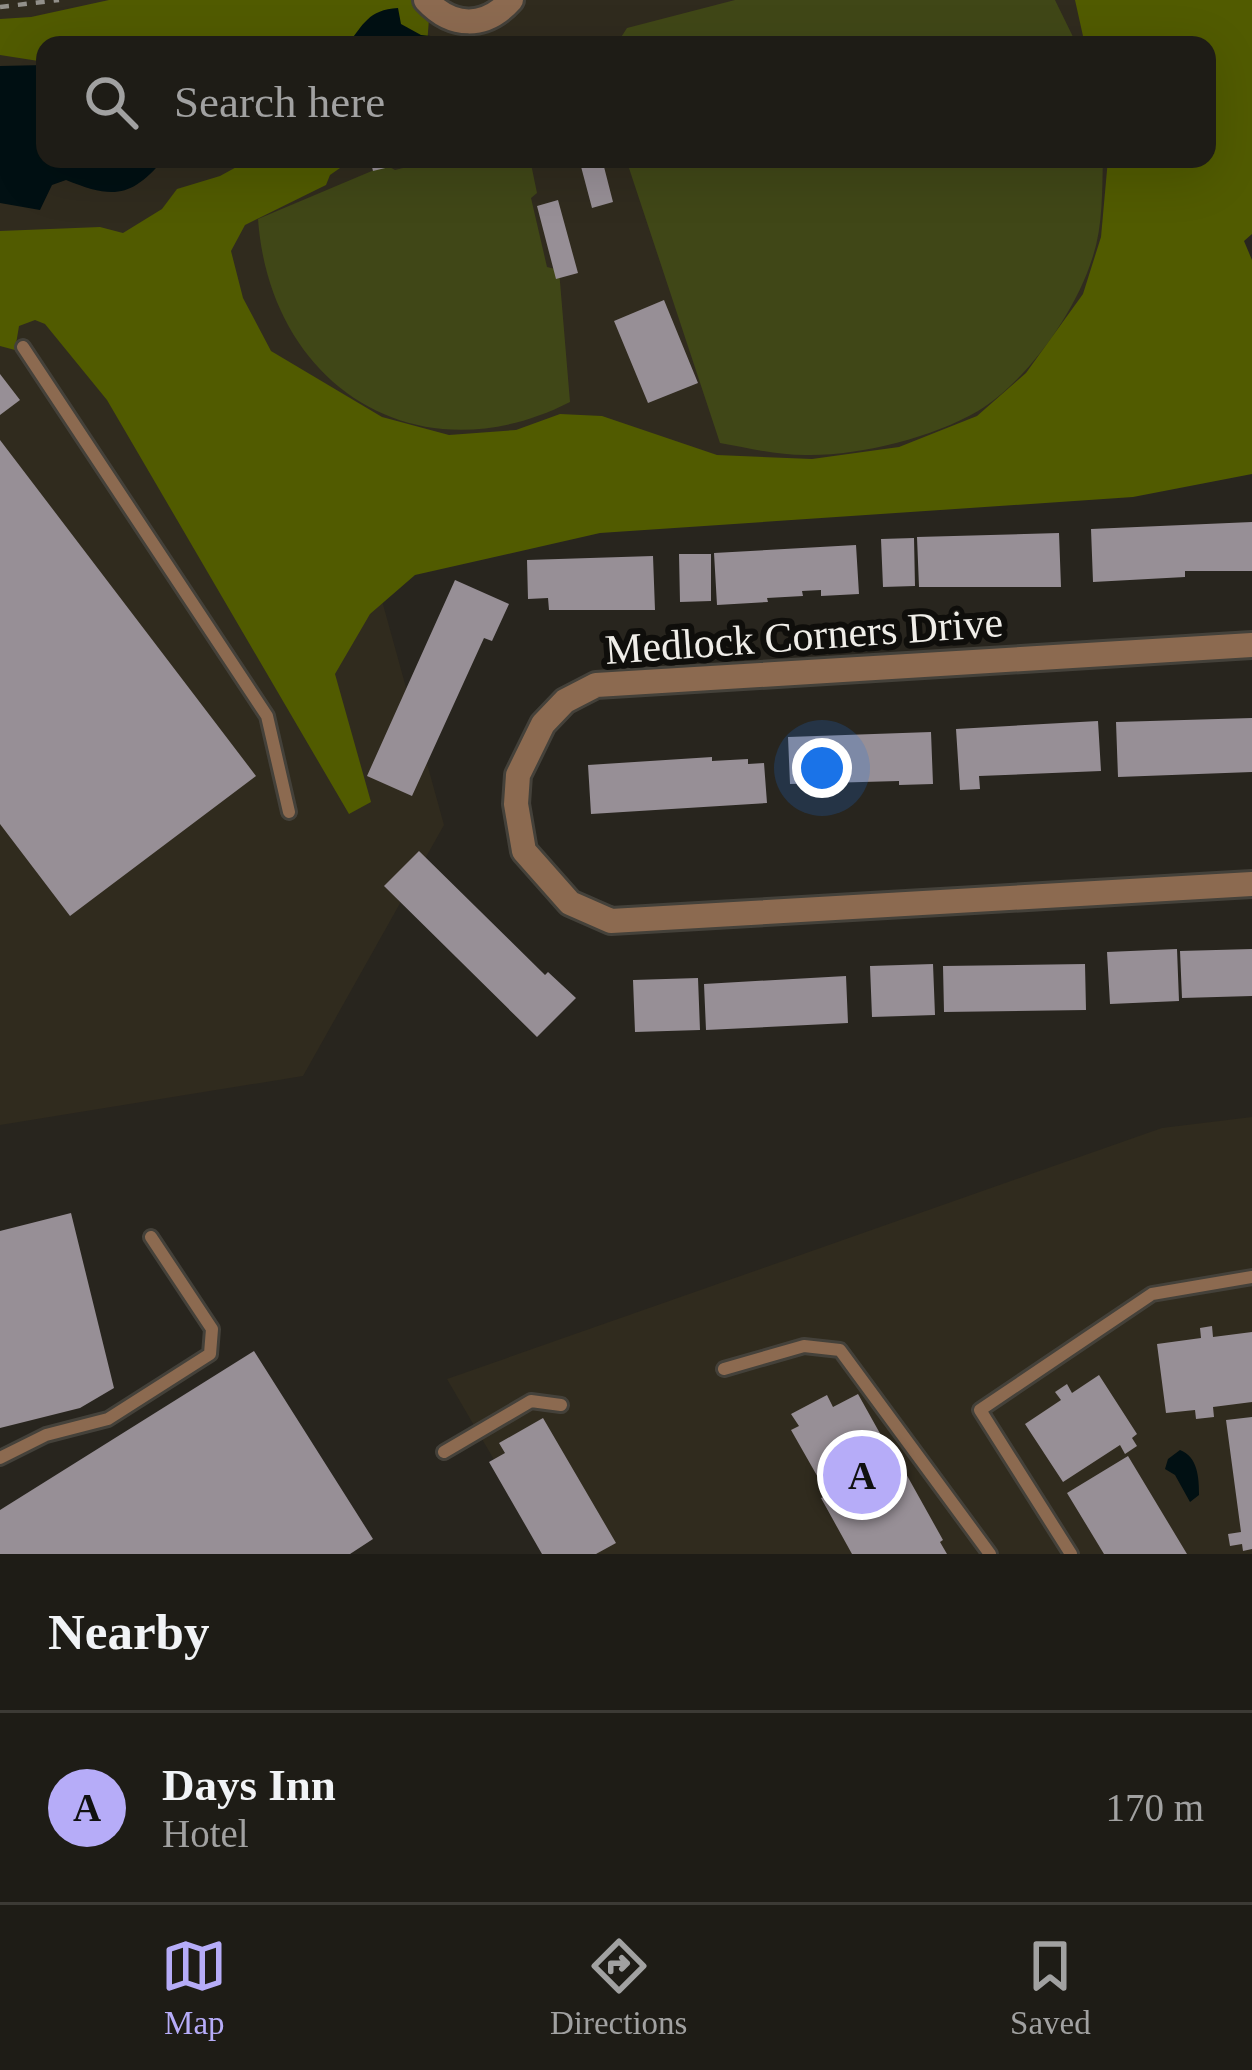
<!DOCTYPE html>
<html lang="en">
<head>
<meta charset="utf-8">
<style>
	body { margin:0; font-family:Georgia,serif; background:#2b2923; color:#f1f3f6 }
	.you { position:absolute; left:822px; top:768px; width:42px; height:42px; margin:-30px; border:9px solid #fff; border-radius:50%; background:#1a73e8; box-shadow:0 0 0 18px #1a73e833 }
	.badge { display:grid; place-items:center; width:78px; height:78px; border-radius:50%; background:#b6acf8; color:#111; font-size:39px; font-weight:700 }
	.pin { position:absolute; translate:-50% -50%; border:6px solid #fff; box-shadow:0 3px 12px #0006 }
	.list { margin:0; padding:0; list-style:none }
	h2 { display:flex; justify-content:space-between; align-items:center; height:156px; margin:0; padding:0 48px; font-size:51px }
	h2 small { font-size:39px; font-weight:400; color:#a1a1a1 }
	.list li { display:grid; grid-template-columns:78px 1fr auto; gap:36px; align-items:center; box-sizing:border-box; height:192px; padding:0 48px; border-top:3px solid #3c3a35 }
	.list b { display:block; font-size:45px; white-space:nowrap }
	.list p { margin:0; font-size:39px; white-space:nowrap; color:#a1a1a1 }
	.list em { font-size:39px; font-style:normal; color:#a1a1a1 }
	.icon { flex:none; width:66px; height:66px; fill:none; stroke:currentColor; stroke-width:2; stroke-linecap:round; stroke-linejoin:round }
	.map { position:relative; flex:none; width:1252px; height:1554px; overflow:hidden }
	.search { position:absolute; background:#1e1c16; box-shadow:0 12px 48px #0002; left:36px; right:36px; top:36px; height:132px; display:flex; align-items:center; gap:30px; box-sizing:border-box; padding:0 42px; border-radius:24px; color:#a1a1a1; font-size:45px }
	.sheet { height:348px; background:#1e1c16 }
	nav { display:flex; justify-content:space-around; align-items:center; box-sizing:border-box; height:168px; border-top:3px solid #3c3a35; background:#1e1c16; font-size:33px; color:#a1a1a1 }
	nav a { display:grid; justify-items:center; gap:6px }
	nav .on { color:#b6acf8 }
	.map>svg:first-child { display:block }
	.built { fill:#302b1e }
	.green { fill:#404717 }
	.forest { fill:#515b00 }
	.water { fill:#011013 }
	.building { fill:#978f96 }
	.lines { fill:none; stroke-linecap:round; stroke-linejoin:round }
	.lane-casing { stroke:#44413a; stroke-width:18 }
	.street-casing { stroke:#44413a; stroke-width:30 }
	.path { stroke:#92908a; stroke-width:4.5; stroke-dasharray:9 9; stroke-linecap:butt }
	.lane { stroke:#8c6a50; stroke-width:12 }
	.street { stroke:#8c6a50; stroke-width:24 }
	.labels { text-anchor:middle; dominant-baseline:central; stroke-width:12; stroke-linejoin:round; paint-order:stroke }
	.street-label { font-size:42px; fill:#efede8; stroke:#0f0e0b }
</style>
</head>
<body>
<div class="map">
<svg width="1252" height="1554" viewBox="0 0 1252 1554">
	<rect width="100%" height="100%" fill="#28251e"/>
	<!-- built -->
	<path class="built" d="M0,0H1121L1126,45H45V159H1138L1150,267L943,452L355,503L444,825L303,1076L0,1125Z
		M1252,1117V1554H549L447,1379L1162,1128Z"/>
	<!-- green -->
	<path class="green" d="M735,0H1055L1077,45H616L627,28Z
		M438,159H530L537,193L531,198L547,267L559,270L570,402C417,480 270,386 258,219L386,165L395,170Z
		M626,159H1103C1102,192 1103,228 1092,259C1075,313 1027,381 978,411C934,437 862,455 811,455C780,456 749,448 720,443Z"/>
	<!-- forest -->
	<path class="forest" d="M109,0H417L429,19L427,45H341L340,38L333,45H225L216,37L194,45H45V62L0,55V19L31,17Z
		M1075,0H1252V234L1244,241L1252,260V474L1133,497L600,533L415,575L370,614L335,674L371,802L349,814L107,400L45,324L35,320L19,326L15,350L0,346V231L100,227L123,233L162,209L177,189L220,176L251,159H353L330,175L326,185L245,225L231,251L243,298L271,351L382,417L449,435L516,430L560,414L602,416L717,455L812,459L899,447L977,416L1026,373L1083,294L1101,237L1108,159H1207V45H1085Z"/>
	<!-- water -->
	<path class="water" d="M398,8L401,24L421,35L468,40L469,45H347C364,24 368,10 398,8Z
		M45,65V159H164C131,198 113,199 66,180L52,185L40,210L0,203V66Z
		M1180,1450C1198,1457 1199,1478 1199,1495L1190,1502L1175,1475L1165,1469L1168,1459Z"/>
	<!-- building -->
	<path class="building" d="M370,159H414V161L373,171Z
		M579,159H602L613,202L592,208Z
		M558,200L578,273L556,279L537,206Z
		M664,300L698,383L648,403L614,321Z
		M0,374L20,400L0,415Z
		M0,440L256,776L70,916L0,824Z
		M1252,522V571H1185V577L1093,582L1091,529Z
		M1059,533L1061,587H919L917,537Z
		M914,538L915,586L883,587L881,539Z
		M856,545L859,594L821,596V590L802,591L803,596L767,598L768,602L717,605L714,553Z
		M679,554H711V601L680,602Z
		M653,556L655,610H549L548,598L528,599L527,560Z
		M455,580L509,604L492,641L484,638L412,796L367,776Z
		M1252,718V772L1118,777L1116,722Z
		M1098,721L1101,771L979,776L980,789L960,790L956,729Z
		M931,732L933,784L899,785V781L790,784L788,737Z
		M712,757V761L748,759V764L764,763L767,803L591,814L588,765Z
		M419,851L545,975L548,972L576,998L537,1037L384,886Z
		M1177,949L1179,1001L1110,1004L1107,952Z
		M1252,949V996L1182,998L1180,951Z
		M933,964L935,1015L872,1017L870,966Z
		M1085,964L1086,1010L944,1012L943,966Z
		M846,976L848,1023L706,1030L704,984Z
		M698,978L700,1030L635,1032L633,980Z
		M71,1213L114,1388L80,1408L0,1428V1231Z
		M1212,1326L1213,1337L1252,1332V1402L1213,1407L1214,1417L1196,1419L1195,1410L1166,1413L1157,1344L1201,1338L1200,1328Z
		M254,1351L373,1539L350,1554H0V1510Z
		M1099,1375L1137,1434L1132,1438L1137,1446L1125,1454L1120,1445L1063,1482L1025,1424L1061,1400L1055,1392L1067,1384L1072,1393Z
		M858,1394L892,1455L895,1454L943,1540L940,1542L947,1554H852L821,1498L828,1495L791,1430L799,1426L791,1414L827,1395L833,1407Z
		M1252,1417V1549L1243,1551L1242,1544L1230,1546L1228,1534L1241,1532L1226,1420Z
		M543,1418L616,1543L596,1554H542L489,1462L505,1453L499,1443Z
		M1128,1456L1187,1554H1104L1067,1493Z"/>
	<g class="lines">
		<!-- lane casing -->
		<g class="lane-casing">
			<path id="lane" d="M23,347L267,716L289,812
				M724,1369L804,1346L840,1350L990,1554
				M444,1452L531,1401L561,1405
				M0,1458L46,1435L108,1419L210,1354L212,1329L151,1237
				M1071,1554L980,1410L1152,1294L1252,1277"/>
		</g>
		<!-- street casing -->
		<g class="street-casing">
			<path id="street" d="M426,0C452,28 485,29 511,0
				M1252,645L596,685L565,701L543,724L518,775L516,804L524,851L570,903L611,921L1252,884"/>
		</g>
		<!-- path -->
		<path class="path" d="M0,7L59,0"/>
		<!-- lane -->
		<use href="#lane" class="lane"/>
		<!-- street -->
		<use href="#street" class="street"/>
	</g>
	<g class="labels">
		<!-- street labels -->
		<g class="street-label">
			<text transform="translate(804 636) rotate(-4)">Medlock Corners Drive</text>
		</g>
	</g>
</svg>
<div class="you"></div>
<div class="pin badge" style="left:862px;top:1475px">A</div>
<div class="search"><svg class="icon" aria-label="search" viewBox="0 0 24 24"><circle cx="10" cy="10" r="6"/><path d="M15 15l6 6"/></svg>Search here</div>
</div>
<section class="sheet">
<h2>Nearby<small></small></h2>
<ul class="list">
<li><span class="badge">A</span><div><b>Days Inn</b><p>Hotel</p></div><em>170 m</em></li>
</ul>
</section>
<nav>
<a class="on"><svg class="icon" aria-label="map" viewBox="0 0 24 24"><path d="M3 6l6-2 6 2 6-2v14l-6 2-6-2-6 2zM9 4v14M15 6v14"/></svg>Map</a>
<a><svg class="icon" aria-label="directions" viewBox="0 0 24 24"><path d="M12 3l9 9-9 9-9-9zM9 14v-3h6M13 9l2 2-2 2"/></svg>Directions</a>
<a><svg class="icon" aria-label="saved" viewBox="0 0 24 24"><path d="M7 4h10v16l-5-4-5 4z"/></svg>Saved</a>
</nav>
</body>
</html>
